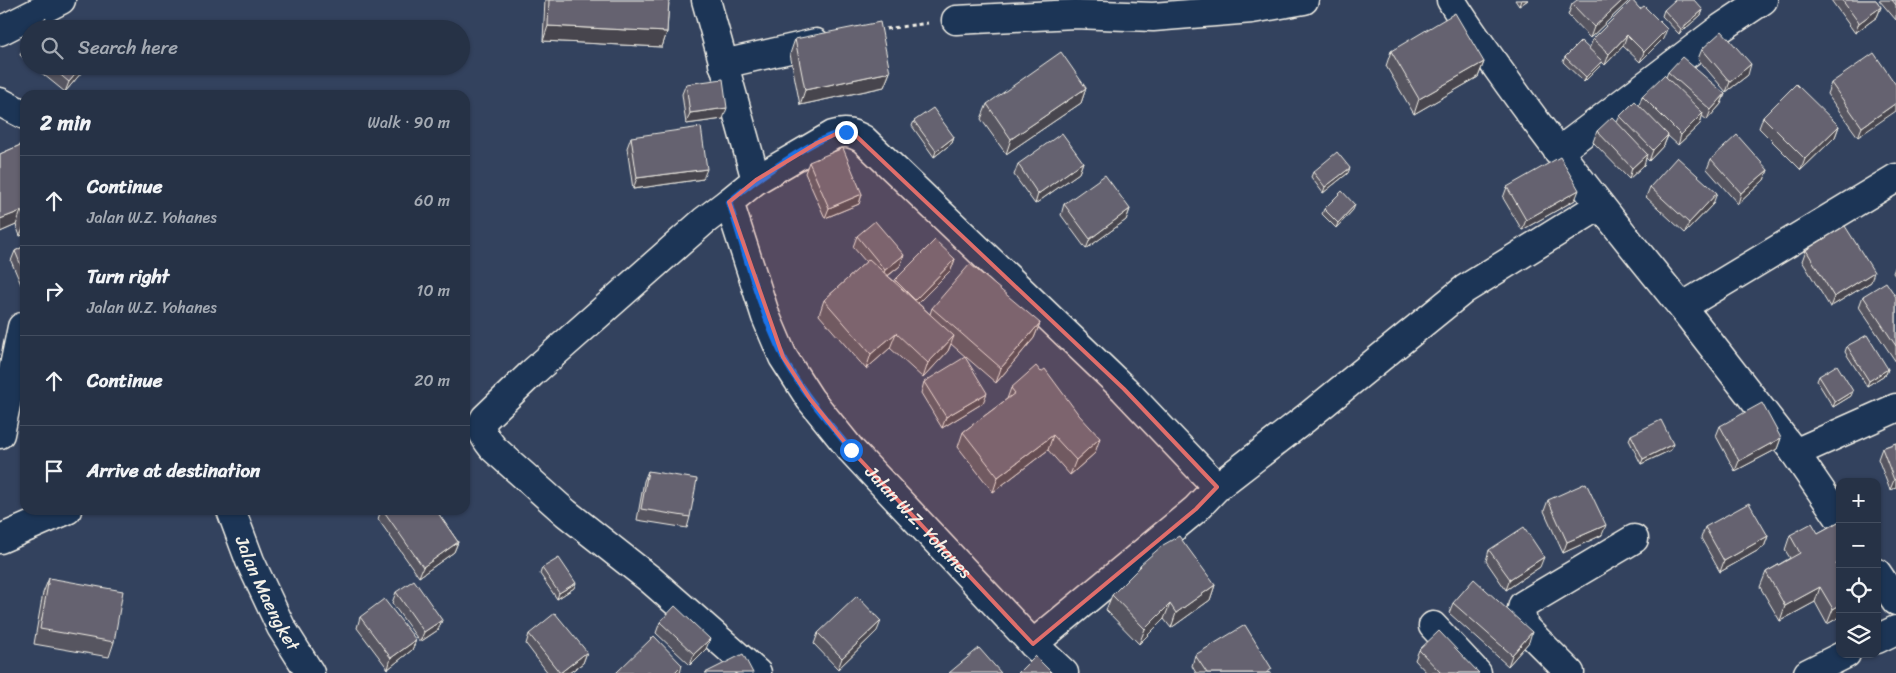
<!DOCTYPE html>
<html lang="en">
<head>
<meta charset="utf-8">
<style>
	body { margin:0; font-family:Sriracha,sans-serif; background:#323e51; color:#f1f3f6 }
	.controls { position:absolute; right:15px; bottom:15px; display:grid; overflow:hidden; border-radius:10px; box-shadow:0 1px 4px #0004 }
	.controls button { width:45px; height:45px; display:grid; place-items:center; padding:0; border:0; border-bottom:1px solid #424d5f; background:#263246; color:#f1f3f6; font:25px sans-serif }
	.stop { position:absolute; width:15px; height:15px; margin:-11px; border:4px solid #1a73e8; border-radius:50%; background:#fff }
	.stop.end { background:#1a73e8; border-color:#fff; box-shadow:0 1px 5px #0008 }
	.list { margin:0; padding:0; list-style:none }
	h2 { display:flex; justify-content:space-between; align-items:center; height:65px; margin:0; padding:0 20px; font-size:21px }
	h2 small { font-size:16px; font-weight:400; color:#a4aab3 }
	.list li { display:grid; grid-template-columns:32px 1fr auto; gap:15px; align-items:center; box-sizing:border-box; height:90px; padding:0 20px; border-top:1px solid #424d5f }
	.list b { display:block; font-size:19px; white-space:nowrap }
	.list p { margin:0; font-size:16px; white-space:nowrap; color:#a4aab3 }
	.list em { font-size:16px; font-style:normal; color:#a4aab3 }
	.icon { flex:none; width:28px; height:28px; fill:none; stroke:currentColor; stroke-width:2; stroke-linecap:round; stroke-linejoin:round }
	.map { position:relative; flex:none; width:1896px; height:673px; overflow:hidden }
	.search { position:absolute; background:#263246; box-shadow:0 1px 4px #0004; left:20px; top:20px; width:450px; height:55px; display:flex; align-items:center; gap:12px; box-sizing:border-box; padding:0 18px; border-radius:28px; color:#a4aab3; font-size:19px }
	.panel { position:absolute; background:#263246; box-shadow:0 1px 4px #0004; left:20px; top:90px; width:450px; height:425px; border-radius:15px }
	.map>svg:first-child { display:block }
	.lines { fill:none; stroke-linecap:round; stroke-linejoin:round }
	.minor-casing { stroke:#f4f1e8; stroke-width:31 }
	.path { stroke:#f4f1e8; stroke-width:3; stroke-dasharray:4 4; stroke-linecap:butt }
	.minor { stroke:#1d3557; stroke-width:28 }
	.wall { fill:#575460; stroke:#f4f1e8 }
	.shaded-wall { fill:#47454e; stroke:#f4f1e8 }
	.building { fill:#656270; stroke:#f4f1e8 }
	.route { stroke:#1a73e8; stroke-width:6 }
	.marked { fill:#e06e6b; fill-opacity:0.2; stroke:#e06e6b; stroke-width:4; stroke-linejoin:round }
	.labels { text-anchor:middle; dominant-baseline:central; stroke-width:4; stroke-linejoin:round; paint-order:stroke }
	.street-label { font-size:18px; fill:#f4f1e8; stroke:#1d3557 }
</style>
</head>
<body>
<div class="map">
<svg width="1896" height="673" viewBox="0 0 1896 673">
	<rect width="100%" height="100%" fill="#33425e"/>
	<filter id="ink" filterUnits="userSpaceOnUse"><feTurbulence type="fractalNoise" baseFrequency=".02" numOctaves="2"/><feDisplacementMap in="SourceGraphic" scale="10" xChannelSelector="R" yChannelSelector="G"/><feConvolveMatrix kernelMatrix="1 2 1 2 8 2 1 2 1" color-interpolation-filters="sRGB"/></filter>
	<g filter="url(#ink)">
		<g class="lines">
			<!-- minor casing -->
			<g class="minor-casing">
				<g id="minor">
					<path id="s1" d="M706,0L756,180L729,202L766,317L783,357L810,399L851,450L1033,644L1064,673"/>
					<path d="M1451,0C1465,24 1482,46 1498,69C1556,151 1618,229 1682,307L1896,178"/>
					<path d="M956,20L1075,14L1153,17L1252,9L1304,0"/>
					<path d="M0,31L61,0"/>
					<path d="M723,64L816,43"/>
					<path d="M0,102L25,115"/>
					<path d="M1558,152L1721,28L1763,0"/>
					<path d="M756,180L833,135C845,131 852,133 863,139L1124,389L1217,487"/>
					<path d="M729,202L704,221L532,373L485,418C478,429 485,438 493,448L566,513L651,580L757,673"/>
					<path d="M1682,307L1795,453L1896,408"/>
					<path d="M0,434L22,327"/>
					<path d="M1795,453L1840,519"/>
					<path id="s2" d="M231,510L250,561L281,627L310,673"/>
					<path d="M0,539L67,510"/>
					<path d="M1877,573L1896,601"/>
					<path d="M1433,626L1477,673"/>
					<path d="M1877,639L1896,630"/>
					<path d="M1033,644L1196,509L1217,487L1306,418L1465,289L1599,206"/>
					<path d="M1570,673L1524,627L1521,613L1523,605L1634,539"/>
					<path d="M1808,673L1846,654"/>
				</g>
			</g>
			<!-- path -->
			<path class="path" d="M878,30L928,23"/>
			<!-- minor -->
			<use href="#minor" class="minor"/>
		</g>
		<!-- wall -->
		<path class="wall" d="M545,0H669L667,32L662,47L543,41Z
			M1515,0H1528L1519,6Z
			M1630,0L1590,38L1568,15L1572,4Z
			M1632,0L1663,39L1640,62L1623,46L1605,65L1601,61L1600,66L1584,82L1563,62L1565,57L1589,49L1593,39Z
			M1831,0H1876L1881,7L1877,17L1855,33Z
			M1879,0H1896V20Z
			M1664,10H1703L1701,15L1679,34L1662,16Z
			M29,38V63L20,55L24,45Z
			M795,39L890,72L884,87L800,105L790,54Z
			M1702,49L1748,75L1726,92L1698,59Z
			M1391,51L1484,62L1478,77L1414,114L1386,66Z
			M33,66H87L65,92Z
			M132,66H150L135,73Z
			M1668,72L1725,94L1721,104L1707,120L1702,116L1700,124L1678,145L1668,136L1664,145L1649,161L1646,158L1644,165L1629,179L1593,142L1597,131L1617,122L1620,116L1639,105L1642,96L1666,77Z
			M1831,83L1896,85L1858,137L1827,94Z
			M686,84L723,119L686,124L682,94Z
			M1086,88L1081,103L1006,154L981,119L987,104Z
			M1763,117L1839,126L1835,137L1801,170L1759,128Z
			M914,121L954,137L952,143L934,157L912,126Z
			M631,137L703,179L633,189L627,148Z
			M25,143V234L20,236L16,225L0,232V154Z
			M1711,159L1768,170L1764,180L1738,204L1707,169Z
			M809,162L862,194L859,204L825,218L805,173Z
			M1083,162L1079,173L1035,204L1014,175L1018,164Z
			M1313,172L1348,173L1323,193L1311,177Z
			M1507,187L1575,200L1522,230L1503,198Z
			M1650,187L1713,204L1685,233L1646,197Z
			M1064,204L1130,209L1126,220L1086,249L1061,215Z
			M1324,209L1353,210L1336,228L1322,214Z
			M857,236L900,266L888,276L895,282V280L955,259L951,270L918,303L930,314L932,308L1040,323L1034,338L996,383L951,344L948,351L923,378L890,348L866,369L819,315L824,300L866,262L853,247Z
			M25,246V288L23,289L11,261L15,251Z
			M1806,250L1871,282L1830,307L1802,261Z
			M1896,265V277L1893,273Z
			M1863,296L1896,297V362L1859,307Z
			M1847,346L1888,369L1886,374L1867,386L1845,352Z
			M1819,376L1851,396L1833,407L1817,381Z
			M924,382L983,403L942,428L921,393Z
			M1011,388L1095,453L1070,475L1048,450L993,492L958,447L963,432L1007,399Z
			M1720,426L1781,438L1777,449L1735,471L1716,436Z
			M1631,435L1671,450L1641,464L1629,440Z
			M1896,443V488L1890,490L1878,459L1882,448Z
			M648,471L690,517L687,528L637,520L644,481Z
			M1548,500L1602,535L1563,553L1544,511Z
			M381,510H436L458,542L454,552L419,577L378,519Z
			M1840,521V617L1827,624L1815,602L1780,621L1760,587L1766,572L1790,558L1785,550L1790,535L1818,533Z
			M1705,527L1768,536L1764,547L1720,572L1701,538Z
			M1489,550L1540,567L1506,590L1486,561Z
			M1140,565L1215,585L1210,600L1171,628L1164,619L1139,644L1106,610L1112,595L1139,568Z
			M542,568L574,588L557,599L540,574Z
			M49,578L114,642L109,657L34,644L43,593Z
			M396,592L442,620L438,630L420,642L392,603Z
			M1453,603L1529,642L1508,666L1449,613Z
			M360,617L416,640L412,650L388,669L357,628Z
			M660,622L706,649L690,665L656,633Z
			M877,631L838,669L814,644L818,633Z
			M529,634L587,652L583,663L569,673H548L526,644Z
			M1419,650L1479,673H1427L1415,660Z
			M1195,655L1271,673H1196L1192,666Z"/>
		<!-- shaded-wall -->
		<path class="shaded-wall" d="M1521,0H1528L1519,6Z
			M1623,0H1630L1590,38L1594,27Z
			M1881,7L1877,17L1855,33L1859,23Z
			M1703,10L1701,15L1679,34L1681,29Z
			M548,26L667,32L662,47L543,41Z
			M1667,29L1663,39L1640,62L1644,52Z
			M1627,35L1623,46L1605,65L1609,54Z
			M1602,61L1600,66L1584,82L1586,77Z
			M1484,62L1478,77L1414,114L1419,99Z
			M1751,64L1748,75L1726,92L1730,82Z
			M82,66H87L65,92L69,82Z
			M139,66H150L135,73L137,67Z
			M890,72L884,87L800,105L805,90Z
			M1086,88L1081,103L1006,154L1011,139Z
			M1725,94L1721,104L1707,120L1711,110Z
			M1896,103V111L1858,137L1862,127Z
			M727,108L723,119L686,124L690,113Z
			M1703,113L1700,124L1678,145L1681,135Z
			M1839,126L1835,137L1801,170L1805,159Z
			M1668,135L1664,145L1649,161L1653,150Z
			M954,137L952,143L934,157L936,151Z
			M1647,154L1644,165L1629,179L1632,168Z
			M1083,162L1079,173L1035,204L1038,194Z
			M1350,168L1348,173L1323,193L1325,187Z
			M707,169L703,179L633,189L637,178Z
			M1768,170L1764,180L1738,204L1741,193Z
			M1579,190L1575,200L1522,230L1526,220Z
			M1717,193L1713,204L1685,233L1689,223Z
			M862,194L859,204L825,218L829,208Z
			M1355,205L1353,210L1336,228L1338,223Z
			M1130,209L1126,220L1086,249L1090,239Z
			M21,211L16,225L0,232V219Z
			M25,223V234L20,236Z
			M904,255L900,266L881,281L885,270Z
			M955,259L951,270L911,310L915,300Z
			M1874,272L1871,282L1830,307L1834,297Z
			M1040,323L1034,338L996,383L1001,368Z
			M896,333L890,348L866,369L871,354Z
			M954,336L948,351L923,378L928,363Z
			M1888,369L1886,374L1867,386L1869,381Z
			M1853,391L1851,396L1833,407L1835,402Z
			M987,393L983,403L942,428L946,417Z
			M1053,435L1048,450L993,492L998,477Z
			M1100,438L1095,453L1070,475L1076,460Z
			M1781,438L1777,449L1735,471L1739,461Z
			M1673,444L1671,450L1641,464L1643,459Z
			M1896,479V488L1890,490L1894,480Z
			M1606,525L1602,535L1563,553L1567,542Z
			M1768,536L1764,547L1720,572L1724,561Z
			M458,542L454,552L419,577L423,567Z
			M1544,557L1540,567L1506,590L1510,579Z
			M1840,562V574L1836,564Z
			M576,583L574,588L557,599L559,593Z
			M1215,585L1210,600L1171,628L1176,613Z
			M1820,587L1815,602L1780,621L1785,606Z
			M1170,604L1164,619L1139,644L1145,629Z
			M1840,605V617L1827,624L1833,609Z
			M442,620L438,630L420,642L424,632Z
			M881,621L877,631L838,669L842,658Z
			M1532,632L1529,642L1508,666L1512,655Z
			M710,639L706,649L690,665L694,654Z
			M416,640L412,650L388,669L391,658Z
			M587,652L583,663L569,673H560Z
			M682,665L680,673H674Z"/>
		<!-- building -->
		<path class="building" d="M549,0H669L667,32L548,26Z
			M1577,0H1623L1594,27L1572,4Z
			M1632,0L1640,9L1644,6L1667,29L1644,52L1627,35L1609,54L1593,39Z
			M1675,0H1694L1703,10L1681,29L1664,10Z
			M1842,0H1876L1881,7L1859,23Z
			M1892,0H1896V5Z
			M1455,13L1484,62L1419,99L1391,51Z
			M45,18L58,29H37Z
			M880,22L890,72L805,90L795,39Z
			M1722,31L1751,64L1730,82L1702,49Z
			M29,38V49L24,45Z
			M1581,41L1602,61L1586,77L1565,57Z
			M1061,52L1086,88L1011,139L987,104Z
			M1874,53L1896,85V103L1862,127L1831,83Z
			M1682,57L1725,94L1711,110L1668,72Z
			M50,66H82L69,82Z
			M1664,75L1703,113L1681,135L1642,96Z
			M723,79L727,108L690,113L686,84Z
			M1796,84L1839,126L1805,159L1763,117Z
			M1635,101L1668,135L1653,150L1620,116Z
			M933,108L954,137L936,151L914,121Z
			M1612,117L1647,154L1632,168L1597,131Z
			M701,127L707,169L637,178L631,137Z
			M1062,133L1083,162L1038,194L1018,164Z
			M1737,135L1768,170L1741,193L1711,159Z
			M25,143V220L21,211L0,219V154Z
			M843,148L862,194L829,208L809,162Z
			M1337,152L1350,168L1325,187L1313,172Z
			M1560,157L1579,190L1526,220L1507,187Z
			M1677,157L1717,193L1689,223L1650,187Z
			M1105,175L1130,209L1090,239L1064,204Z
			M1342,191L1355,205L1338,223L1324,209Z
			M875,221L904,255L885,270L857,236Z
			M1845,226L1874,272L1834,297L1806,250Z
			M935,240L955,259L915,300L895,280Z
			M25,246V275L15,251Z
			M869,259L954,336L928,363L896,333L871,354L824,300Z
			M970,264L1040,323L1001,368L932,308Z
			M1886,282L1896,297V346L1863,296Z
			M1867,335L1888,369L1869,381L1847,346Z
			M965,357L987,393L946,417L924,382Z
			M1837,365L1853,391L1835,402L1819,376Z
			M1036,366L1041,372L1045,369L1079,415L1100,438L1076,460L1053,435L998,477L963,432L1015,393L1011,388Z
			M1762,403L1781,438L1739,461L1720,426Z
			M1661,420L1673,444L1643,459L1631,435Z
			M1896,443V479L1894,480L1882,448Z
			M648,471L697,479L690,517L641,509Z
			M1586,483L1606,525L1567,542L1548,500Z
			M1749,503L1768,536L1724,561L1705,527Z
			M383,510H436L458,542L423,567Z
			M1840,521V562L1836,564L1840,571V605L1833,609L1820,587L1785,606L1766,572L1800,553L1790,535L1812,523L1818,533Z
			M1524,527L1544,557L1510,579L1489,550Z
			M1179,536L1215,585L1176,613L1170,604L1145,629L1112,595L1141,566L1140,565L1163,545Z
			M559,558L576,583L559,593L542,568Z
			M49,578L123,591L114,642L40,629Z
			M1474,579L1532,632L1512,655L1453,603Z
			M414,580L442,620L424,632L396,592Z
			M857,596L881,621L842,658L818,633Z
			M384,599L416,640L391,658L360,617Z
			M675,606L710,639L694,654L660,622Z
			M555,613L587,652L560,673L529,634Z
			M1245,625L1272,669L1266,673H1207L1195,655Z
			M1439,631L1479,673H1441L1419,650Z
			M654,636L682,665L674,673H616Z
			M979,648L1001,673H949Z
			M743,654L753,673H705Z
			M1035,656L1052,673H1018Z"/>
	</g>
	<g class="lines" filter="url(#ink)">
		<!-- route -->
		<path class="route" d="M846,132C819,133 751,183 729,202C745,252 759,309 783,357C801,391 827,420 851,450"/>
	</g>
	<!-- marked area -->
	<path class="marked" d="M840,132L854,134L1124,389L1217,487L1196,509L1033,644L851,450L810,399L783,357L729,202L756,180L817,143Z"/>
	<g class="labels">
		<!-- street labels -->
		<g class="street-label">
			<text stroke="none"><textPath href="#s1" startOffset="600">Jalan W.Z. Yohanes</textPath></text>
			<text stroke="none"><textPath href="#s2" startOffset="91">Jalan Maengket</textPath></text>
		</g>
	</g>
</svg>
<div class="controls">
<button>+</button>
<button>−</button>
<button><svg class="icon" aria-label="locate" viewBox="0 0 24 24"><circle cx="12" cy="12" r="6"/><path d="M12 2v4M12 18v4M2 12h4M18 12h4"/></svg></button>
<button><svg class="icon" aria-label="layers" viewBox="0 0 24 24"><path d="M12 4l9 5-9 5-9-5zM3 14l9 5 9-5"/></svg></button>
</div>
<div class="stop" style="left:851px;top:450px"></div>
<div class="stop end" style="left:846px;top:132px"></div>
<div class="search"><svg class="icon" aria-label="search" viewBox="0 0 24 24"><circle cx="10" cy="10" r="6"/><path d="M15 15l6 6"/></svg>Search here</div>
<section class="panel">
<h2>2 min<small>Walk · 90 m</small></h2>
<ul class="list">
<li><svg class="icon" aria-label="ahead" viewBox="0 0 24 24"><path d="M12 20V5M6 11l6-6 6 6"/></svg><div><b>Continue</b><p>Jalan W.Z. Yohanes</p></div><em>60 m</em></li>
<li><svg class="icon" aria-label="right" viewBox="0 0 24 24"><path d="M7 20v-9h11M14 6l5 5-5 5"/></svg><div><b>Turn right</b><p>Jalan W.Z. Yohanes</p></div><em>10 m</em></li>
<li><svg class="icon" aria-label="ahead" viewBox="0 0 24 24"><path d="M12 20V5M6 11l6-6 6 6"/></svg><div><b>Continue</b></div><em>20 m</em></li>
<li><svg class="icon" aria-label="arrive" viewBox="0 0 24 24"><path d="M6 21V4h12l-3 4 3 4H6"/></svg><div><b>Arrive at destination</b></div></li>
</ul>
</section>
</div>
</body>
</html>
